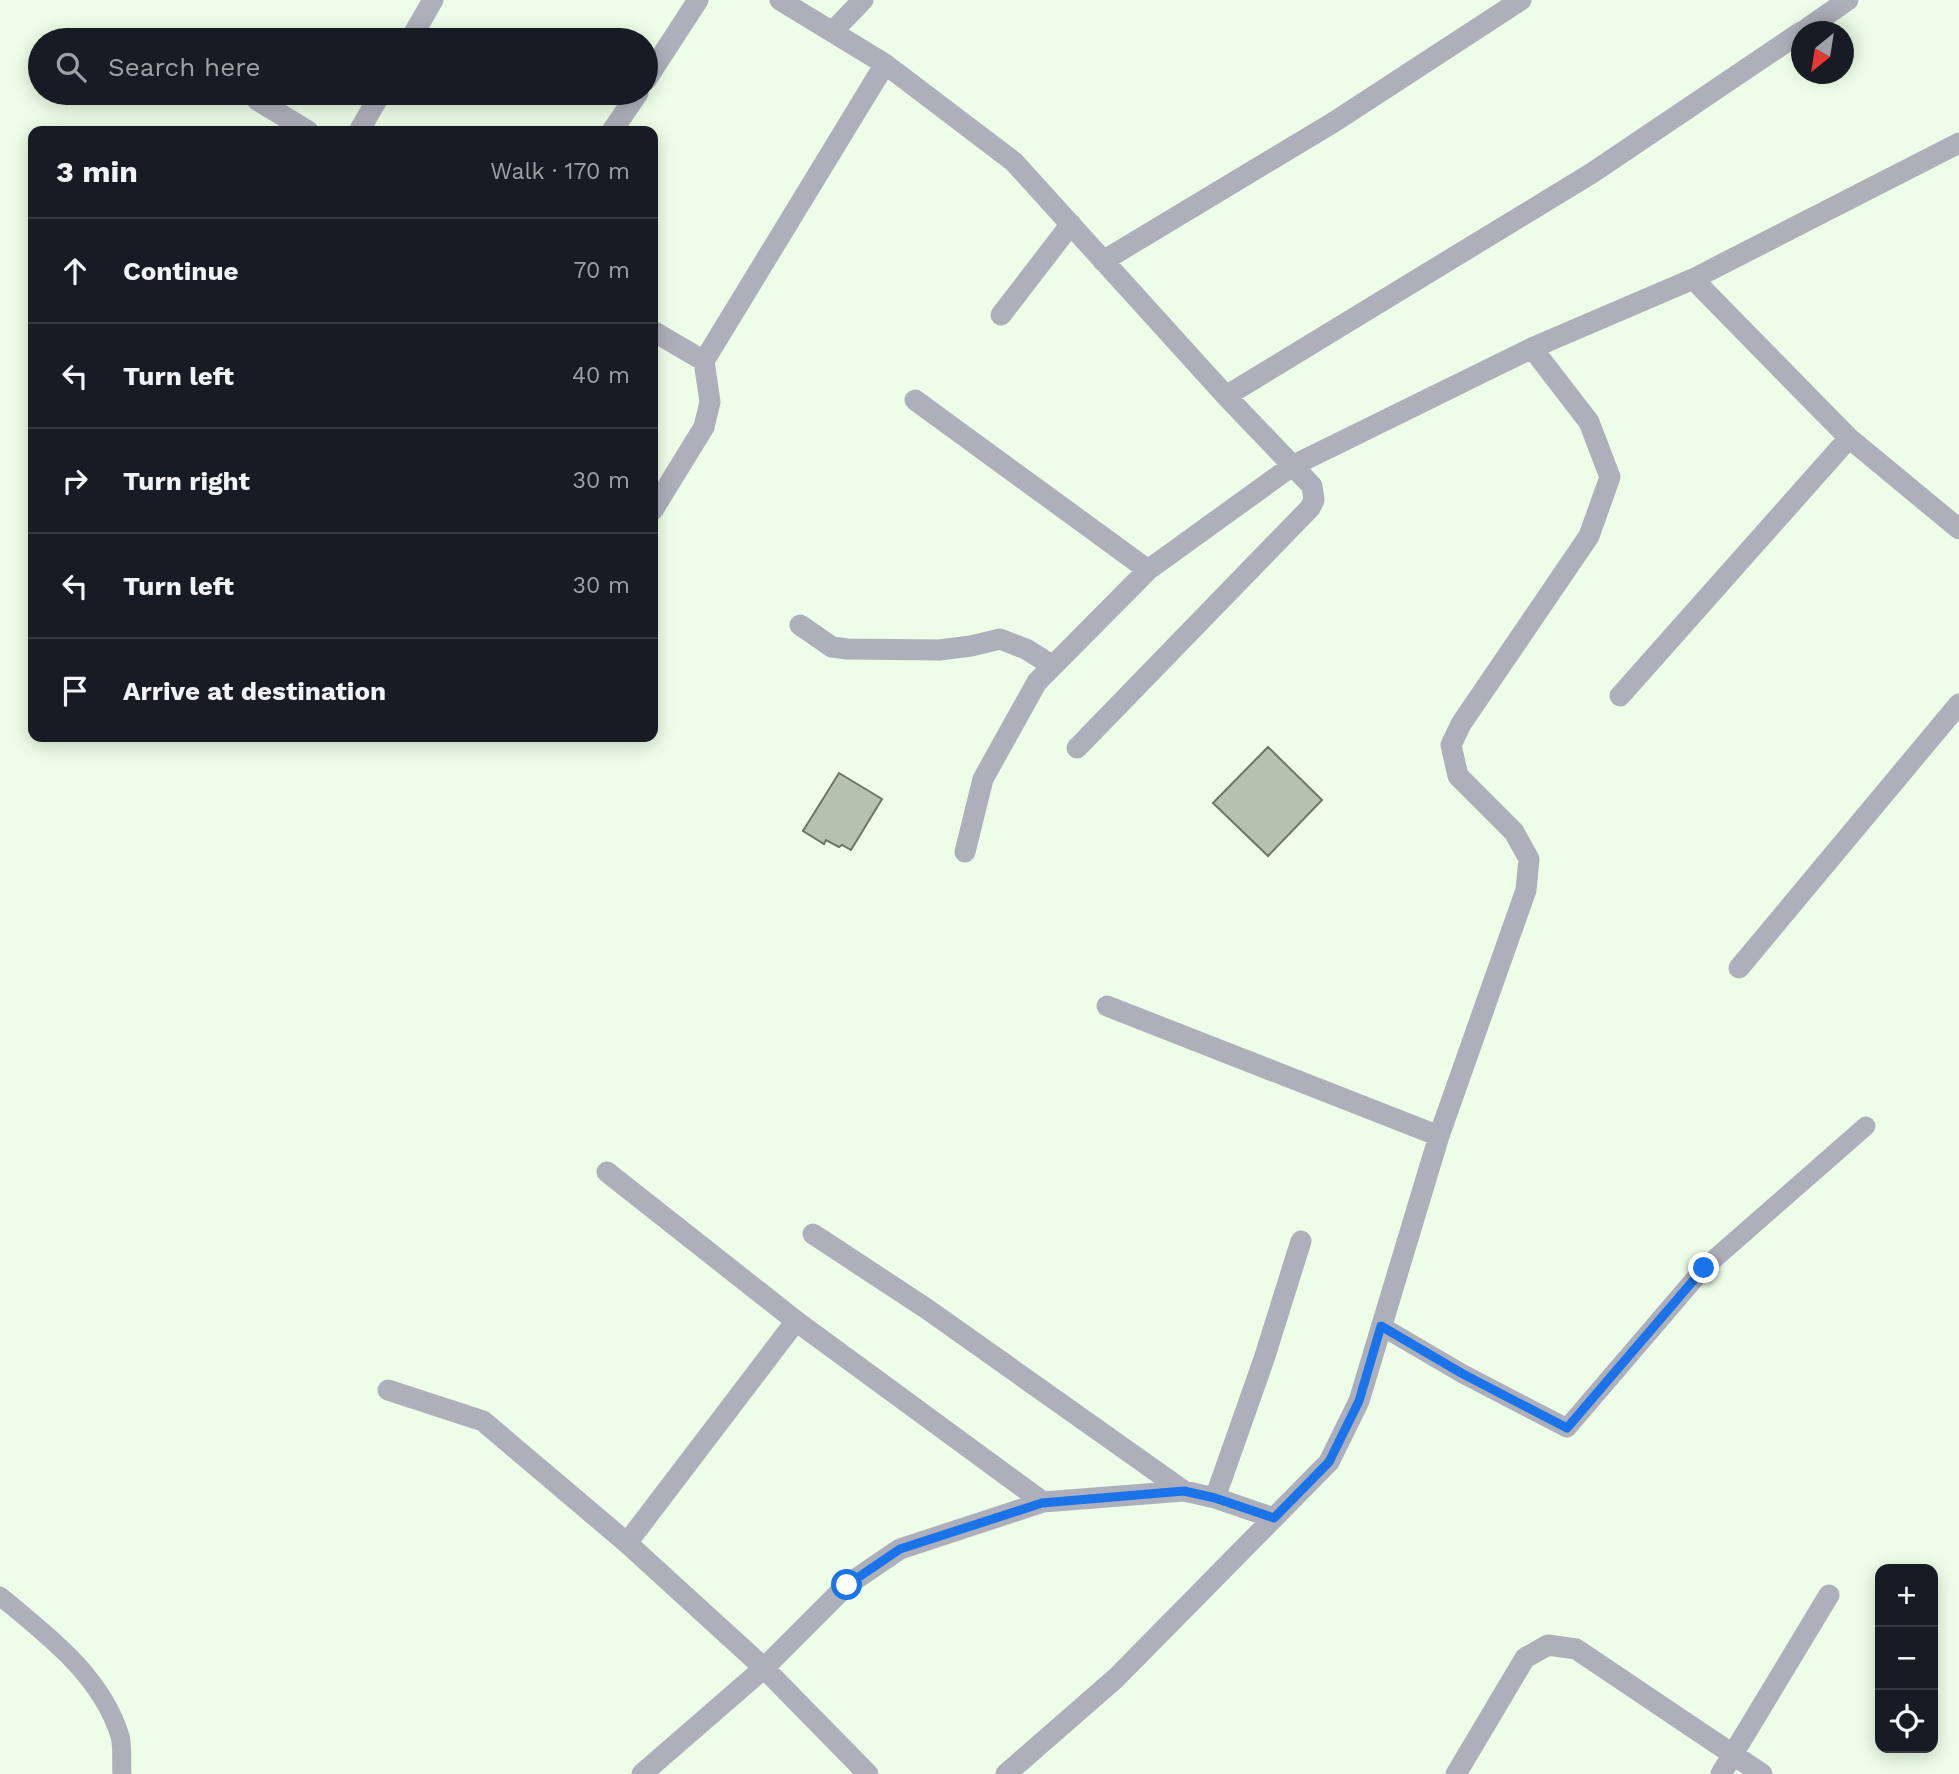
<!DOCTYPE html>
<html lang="en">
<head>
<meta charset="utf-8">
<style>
	body { margin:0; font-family:"Work Sans",sans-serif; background:#242831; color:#f1f3f6 }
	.controls { position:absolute; right:21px; bottom:21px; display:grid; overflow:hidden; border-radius:14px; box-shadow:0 4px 18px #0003 }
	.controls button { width:63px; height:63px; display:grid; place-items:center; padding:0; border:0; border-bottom:2px solid #363941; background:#171b24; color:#f1f3f6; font:35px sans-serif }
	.compass { position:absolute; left:1791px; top:21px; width:63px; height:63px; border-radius:50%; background:#171b24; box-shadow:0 4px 18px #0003; rotate:210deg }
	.stop { position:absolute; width:21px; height:21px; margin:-16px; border:5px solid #1a73e8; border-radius:50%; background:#fff }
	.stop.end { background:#1a73e8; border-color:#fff; box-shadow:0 2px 7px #0008 }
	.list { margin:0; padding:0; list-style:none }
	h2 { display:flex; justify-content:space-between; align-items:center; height:91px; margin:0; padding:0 28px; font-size:30px }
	h2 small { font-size:23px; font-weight:400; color:#9ea1a6 }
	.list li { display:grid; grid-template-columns:46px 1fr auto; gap:21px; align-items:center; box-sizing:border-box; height:105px; padding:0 28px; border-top:2px solid #363941 }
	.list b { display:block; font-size:26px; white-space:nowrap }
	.list em { font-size:23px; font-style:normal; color:#9ea1a6 }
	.icon { flex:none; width:38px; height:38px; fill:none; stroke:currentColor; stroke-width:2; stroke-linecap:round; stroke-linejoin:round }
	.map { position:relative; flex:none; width:1959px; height:1774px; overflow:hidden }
	.search { position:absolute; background:#171b24; box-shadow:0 4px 18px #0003; left:28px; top:28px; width:630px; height:77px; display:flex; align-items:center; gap:18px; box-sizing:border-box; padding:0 24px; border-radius:38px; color:#9ea1a6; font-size:26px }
	.panel { position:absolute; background:#171b24; box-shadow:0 4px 18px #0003; left:28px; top:126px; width:630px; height:616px; border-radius:14px }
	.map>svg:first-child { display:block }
	.building { fill:#b4c3ae; stroke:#6a7764; stroke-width:2 }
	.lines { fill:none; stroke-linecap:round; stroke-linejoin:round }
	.lane { stroke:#adb0ba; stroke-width:19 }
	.street { stroke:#adb0ba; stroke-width:21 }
	.route { stroke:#1a73e8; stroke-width:9 }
</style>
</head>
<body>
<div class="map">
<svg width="1959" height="1774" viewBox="0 0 1959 1774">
	<rect width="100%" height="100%" fill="#edfde7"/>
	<!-- building -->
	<path class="building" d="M1268,747L1322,800L1268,856L1213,803Z
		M839,773L882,799L851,850L842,845L839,847L826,840L824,844L803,831Z"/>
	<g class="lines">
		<!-- lane -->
		<path class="lane" d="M1381,1326L1463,1374L1567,1428L1704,1268L1866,1126
			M0,1596C47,1635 101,1675 120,1736C123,1747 121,1762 122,1774"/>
		<!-- street -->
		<path class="street" d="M780,0L885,64L1014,162L1226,396L1312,486L1314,500L1310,508L1077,748
			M832,32L863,0
			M1802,32L1848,0
			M410,40L433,0
			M646,80L698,0
			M257,100L308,131
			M359,131L381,93
			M612,131L638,93
			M1103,261L1334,122L1521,0
			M1693,279L1849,438L1959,529
			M1001,315L1071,224
			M653,331L704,361L710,402L704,427L653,510
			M704,361L885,64
			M1226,396L1592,173L1801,32
			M915,400L1148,570
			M800,625L832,647L847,649L939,650L971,646L1000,639L1026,649L1053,666
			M1620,696L1849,438
			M965,852L983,779L1037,682L1148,570L1292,466L1532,348L1693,279L1959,143
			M1739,968L1959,704
			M1107,1006L1439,1136
			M607,1172L796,1321L1043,1502
			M813,1234L927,1309L1184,1491
			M388,1390L483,1421L627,1543L764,1668L868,1774
			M1215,1498L1264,1359L1301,1241
			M627,1543L796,1321
			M642,1774L764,1668L847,1585L900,1549L1043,1502L1184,1491L1215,1498L1274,1518
			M1006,1774L1116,1678L1329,1462L1359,1401L1439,1136L1526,890L1529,859L1514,832L1458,776L1451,745L1461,724L1589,536L1610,477L1589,422L1532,348
			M1456,1774L1525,1658L1548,1645L1576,1649L1762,1774
			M1721,1774L1829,1595"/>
	</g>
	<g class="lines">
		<!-- route -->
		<path class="route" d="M847,1585L900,1549L1042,1503L1184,1491L1215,1498L1274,1518L1329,1462L1359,1401L1381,1326L1463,1374L1567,1428L1704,1268"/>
	</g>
</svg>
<div class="controls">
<button>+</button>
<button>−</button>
<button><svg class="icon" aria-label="locate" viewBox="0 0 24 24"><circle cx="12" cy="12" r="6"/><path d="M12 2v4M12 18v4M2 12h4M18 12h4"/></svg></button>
</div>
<svg class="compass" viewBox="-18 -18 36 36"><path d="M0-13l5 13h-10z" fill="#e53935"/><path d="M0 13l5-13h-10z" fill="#9ea1a6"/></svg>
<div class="stop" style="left:847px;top:1585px"></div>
<div class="stop end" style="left:1704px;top:1268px"></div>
<div class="search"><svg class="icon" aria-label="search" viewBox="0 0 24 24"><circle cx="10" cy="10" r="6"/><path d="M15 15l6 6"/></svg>Search here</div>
<section class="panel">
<h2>3 min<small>Walk · 170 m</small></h2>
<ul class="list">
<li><svg class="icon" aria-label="ahead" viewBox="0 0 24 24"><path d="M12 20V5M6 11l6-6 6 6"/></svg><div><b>Continue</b></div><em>70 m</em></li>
<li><svg class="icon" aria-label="left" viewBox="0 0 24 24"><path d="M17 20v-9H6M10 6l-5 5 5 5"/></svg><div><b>Turn left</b></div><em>40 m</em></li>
<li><svg class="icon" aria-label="right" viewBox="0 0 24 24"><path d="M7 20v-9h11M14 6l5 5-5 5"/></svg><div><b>Turn right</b></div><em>30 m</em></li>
<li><svg class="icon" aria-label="left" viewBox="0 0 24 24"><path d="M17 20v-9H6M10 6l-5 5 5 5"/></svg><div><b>Turn left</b></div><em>30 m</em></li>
<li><svg class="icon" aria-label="arrive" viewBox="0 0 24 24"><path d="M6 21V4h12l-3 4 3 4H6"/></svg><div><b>Arrive at destination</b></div></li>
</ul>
</section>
</div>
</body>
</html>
